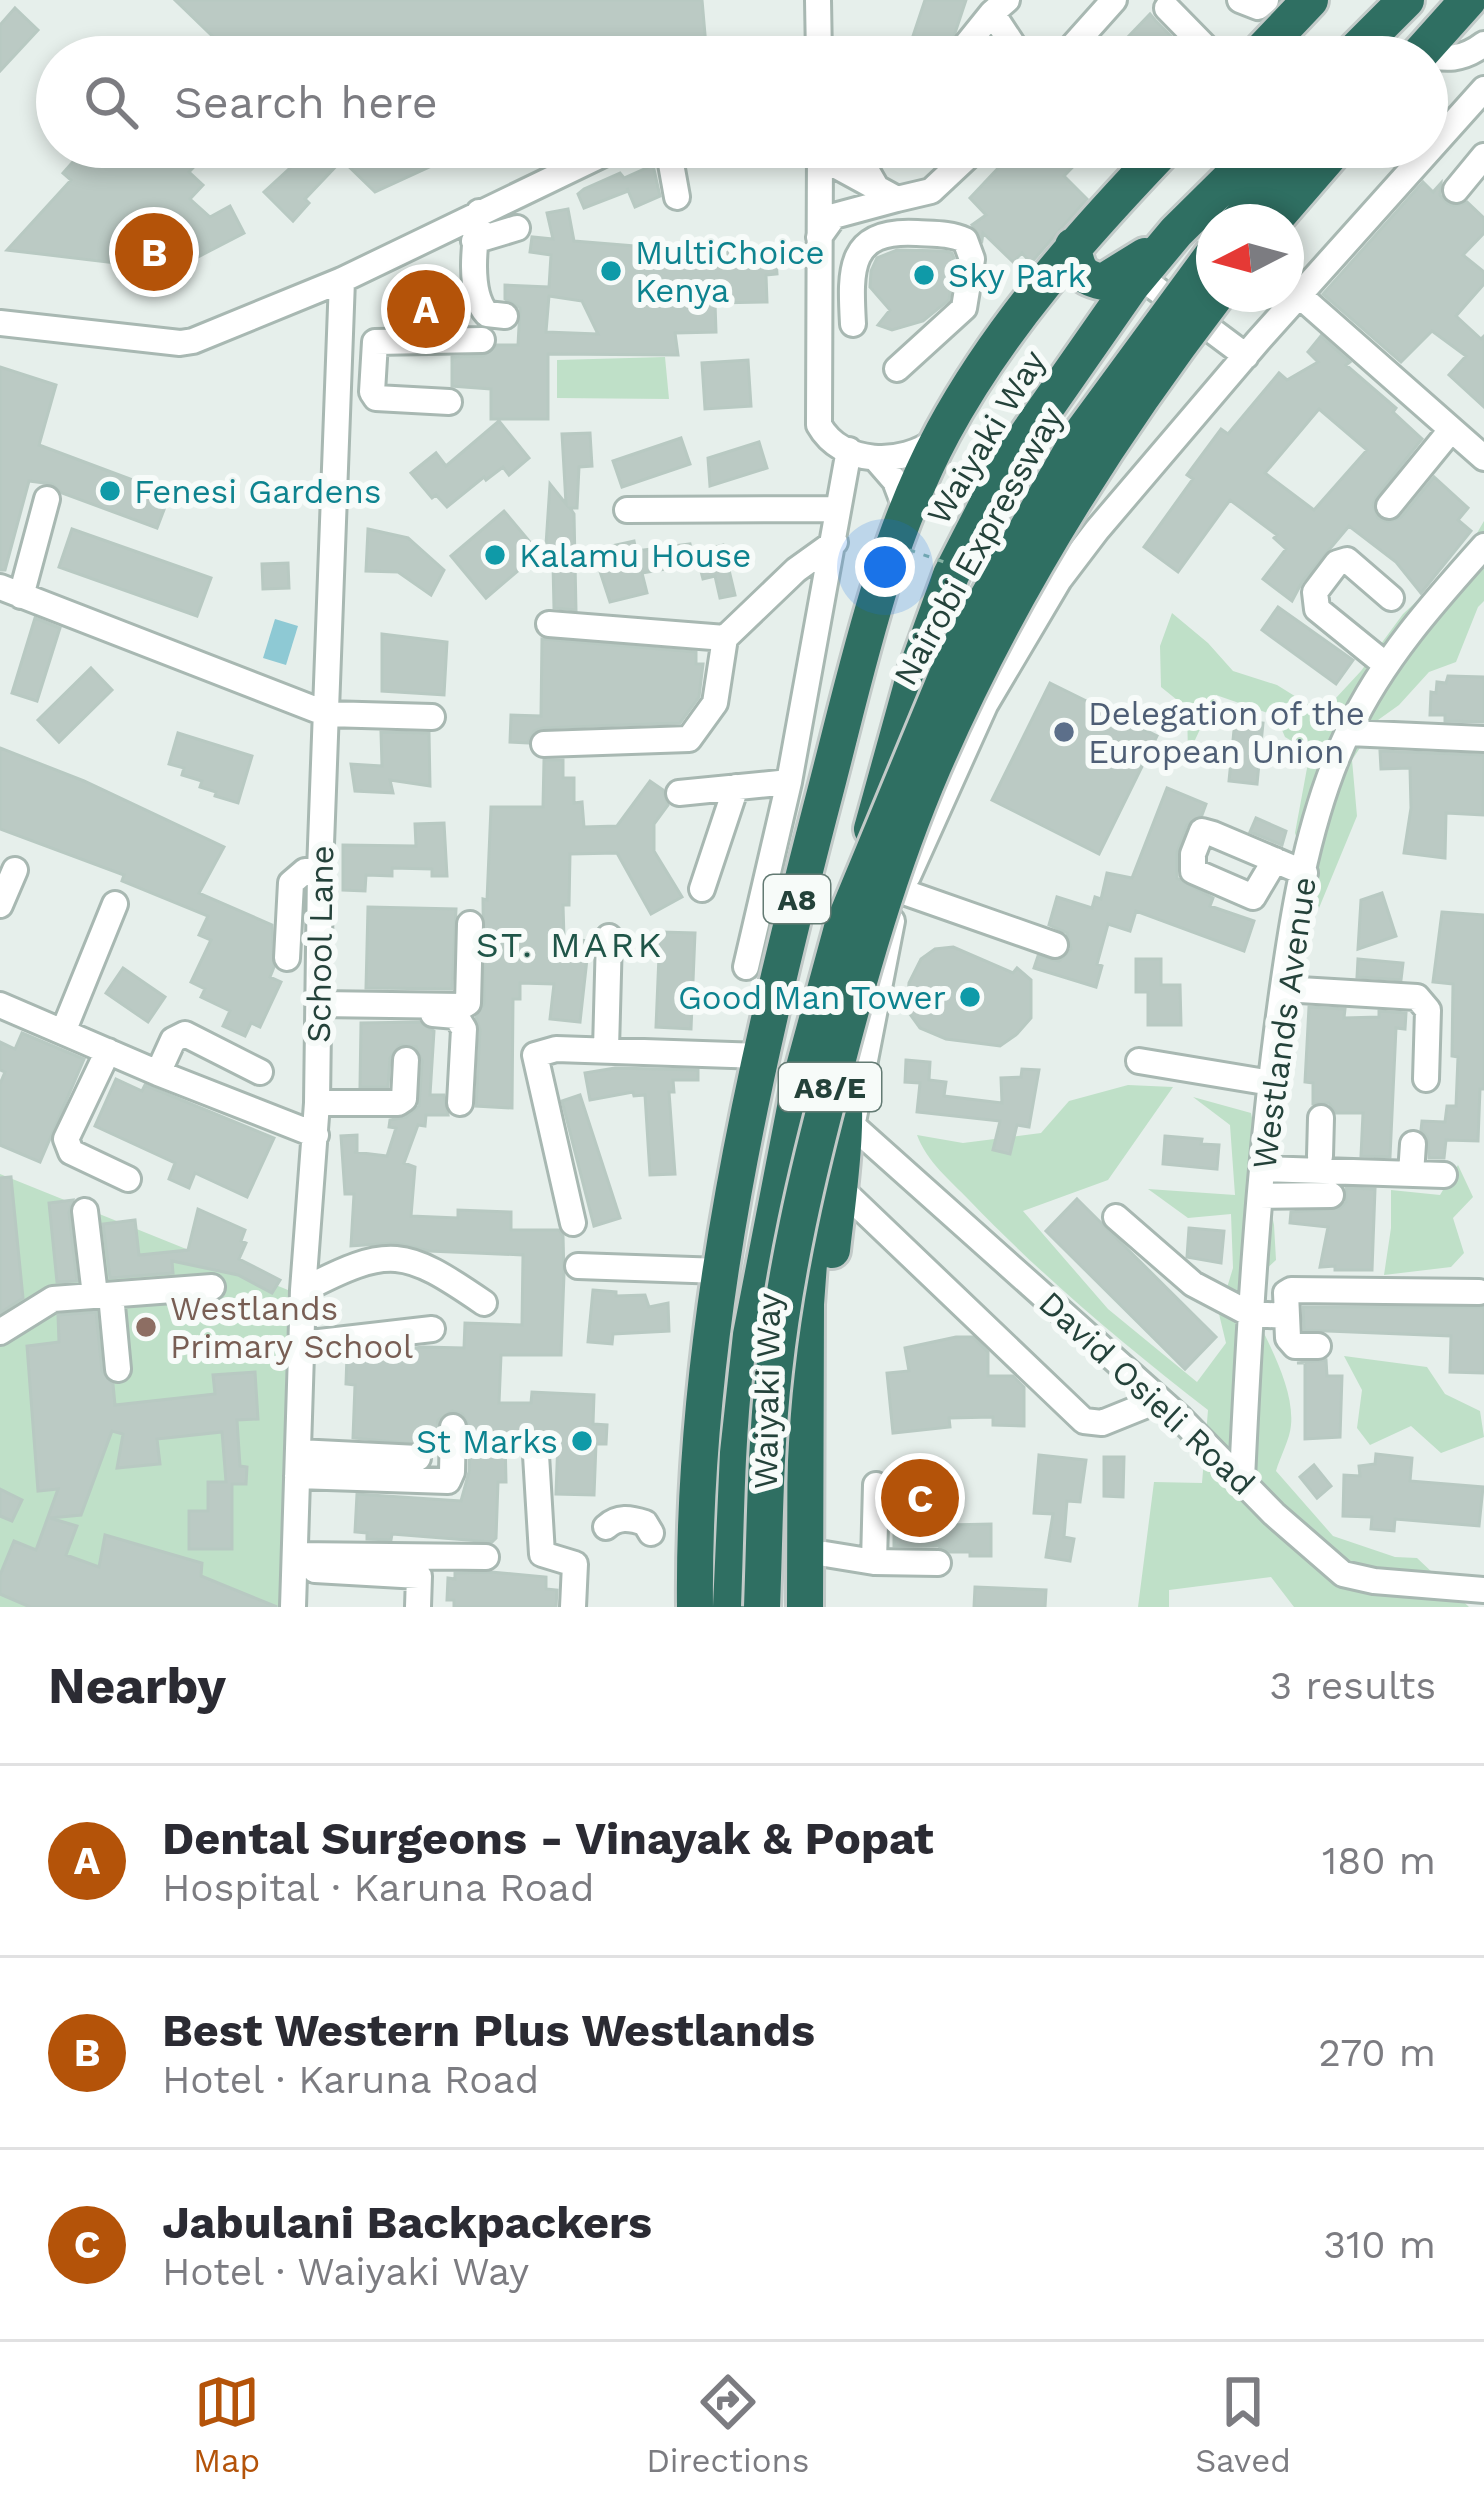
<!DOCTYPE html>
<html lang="en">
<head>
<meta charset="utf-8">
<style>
	body { margin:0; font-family:"Work Sans",sans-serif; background:#f7f7f7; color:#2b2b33 }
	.compass { position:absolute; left:1196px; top:204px; width:108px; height:108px; border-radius:50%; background:#fff; box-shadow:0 6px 18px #0003; rotate:264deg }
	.you { position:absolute; left:885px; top:567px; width:42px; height:42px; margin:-30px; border:9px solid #fff; border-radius:50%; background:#1a73e8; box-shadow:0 0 0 18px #1a73e833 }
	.badge { display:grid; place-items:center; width:78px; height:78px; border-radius:50%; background:#b45309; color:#fff; font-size:39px; font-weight:700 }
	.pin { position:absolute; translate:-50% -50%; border:6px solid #fff; box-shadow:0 3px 12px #0006 }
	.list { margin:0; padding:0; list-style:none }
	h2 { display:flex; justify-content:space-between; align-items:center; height:156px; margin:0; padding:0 48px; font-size:51px }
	h2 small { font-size:39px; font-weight:400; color:#7c7c81 }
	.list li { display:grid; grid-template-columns:78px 1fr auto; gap:36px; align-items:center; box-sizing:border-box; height:192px; padding:0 48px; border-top:3px solid #e1e1e2 }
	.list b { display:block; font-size:45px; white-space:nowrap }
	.list p { margin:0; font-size:39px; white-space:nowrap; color:#7c7c81 }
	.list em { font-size:39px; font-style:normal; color:#7c7c81 }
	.icon { flex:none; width:66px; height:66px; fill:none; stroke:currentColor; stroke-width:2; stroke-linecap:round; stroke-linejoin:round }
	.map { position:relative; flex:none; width:1484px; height:1607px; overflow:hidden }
	.search { position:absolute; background:#fff; box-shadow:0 6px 18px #0003; left:36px; right:36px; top:36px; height:132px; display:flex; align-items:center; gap:30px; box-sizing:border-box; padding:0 42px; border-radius:66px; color:#7c7c81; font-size:45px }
	.sheet { height:732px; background:#fff }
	nav { display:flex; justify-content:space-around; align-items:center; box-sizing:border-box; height:168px; border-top:3px solid #e1e1e2; background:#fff; font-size:33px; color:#7c7c81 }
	nav a { display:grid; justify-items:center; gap:6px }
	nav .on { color:#b45309 }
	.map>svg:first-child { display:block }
	.green { fill:#bfe0c8 }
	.water { fill:#8ec9d4 }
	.building { fill:#bbcac4; stroke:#b8c9c2; stroke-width:3; fill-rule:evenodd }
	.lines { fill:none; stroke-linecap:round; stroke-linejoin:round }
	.minor-casing { stroke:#a8b8b2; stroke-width:30 }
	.highway-casing { stroke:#c2cac8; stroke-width:42 }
	.minor { stroke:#fff; stroke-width:24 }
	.highway { stroke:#2f6f62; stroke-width:36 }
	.highway-bridge-casing { stroke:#c2cac8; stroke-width:42; stroke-linecap:butt }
	.path-bridge { stroke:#86b3a5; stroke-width:3; stroke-dasharray:6 9; stroke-linecap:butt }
	.highway-bridge { stroke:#2f6f62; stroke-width:36 }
	.culture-dot { fill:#0f9aa8; stroke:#f7fbf9; stroke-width:4.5 }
	.service-dot { fill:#5c6f8a; stroke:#f7fbf9; stroke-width:4.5 }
	.education-dot { fill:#8d6e63; stroke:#f7fbf9; stroke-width:4.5 }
	.labels { text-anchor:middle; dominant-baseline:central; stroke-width:12; stroke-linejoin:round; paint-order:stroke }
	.shield { fill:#f7fbf9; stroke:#637a73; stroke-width:3 }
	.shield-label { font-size:30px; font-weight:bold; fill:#24423a }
	.culture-label { font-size:33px; fill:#0d838f; stroke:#f7fbf9; text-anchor:start }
	.street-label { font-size:33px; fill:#24423a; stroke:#f7fbf9 }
	.service-label { font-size:33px; fill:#4e5e75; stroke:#f7fbf9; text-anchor:start }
	.education-label { font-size:33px; fill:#785e54; stroke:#f7fbf9; text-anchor:start }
	.neighbourhood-label { font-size:36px; letter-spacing:3px; fill:#1f5548; stroke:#f7fbf9 }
</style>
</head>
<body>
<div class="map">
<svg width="1484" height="1607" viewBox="0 0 1484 1607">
	<rect width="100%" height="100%" fill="#e6efeb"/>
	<!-- green -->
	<path class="green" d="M665,357L669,399L557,398V360Z
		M1484,521V601L1478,607L1456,662L1429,672L1399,705L1378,720L1352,760L1357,816L1319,908L1295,833L1310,752L1285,737L1276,716L1216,695L1188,755L1187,708L1161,687L1160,646L1172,613L1208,643L1233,671L1277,685L1322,713L1361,671L1403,614L1462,559Z
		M1128,1085L1173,1087L1108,1180L1023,1211L1108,1309L1197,1382L1226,1343L1219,1314L1233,1268L1231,1214L1188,1218L1148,1189L1235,1195L1230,1125L1193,1097L1251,1113L1274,1225L1276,1260L1243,1290C1260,1329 1295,1383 1291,1425C1290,1439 1280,1457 1276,1471L1333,1536L1395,1557L1417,1558L1469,1607H1294L1271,1577L1169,1590V1607H1138L1154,1482L1202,1483L1208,1410C1124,1345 1043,1277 969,1200C950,1180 927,1162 917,1135L963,1143L1041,1133L1069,1101Z
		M1458,1165L1473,1197L1453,1218L1464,1253L1451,1267L1384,1275L1391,1228V1190L1440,1195Z
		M0,1174L288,1290L280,1607H0Z
		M1344,1356L1427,1367L1445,1394L1480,1411L1484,1437L1441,1453L1411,1426L1370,1445L1357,1428L1362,1390Z"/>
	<!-- water -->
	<path class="water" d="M275,619L298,626L286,665L263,658Z"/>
	<!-- building -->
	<path class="building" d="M175,0H702L706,46L680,57H234Z
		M925,0H966L947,57L910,45Z
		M15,8L38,30L0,71V25Z
		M1150,14L1155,20L1192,57H1146L1127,38Z
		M86,147H213L189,172L203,185L190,199L210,217L230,206L244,233L194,259L182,261L169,247L149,267L7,250L71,180L63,173Z
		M313,147H473L375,192L342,160L305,199L309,203L293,221L264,192Z
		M1018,147H1092L1064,176L1087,199L1031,263L1022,253L1013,262L983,233L982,240L972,225L986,215L970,198Z
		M653,165L660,196L635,207L627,188L628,191L584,208L578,194L584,189L620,173L624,178Z
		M1423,182L1433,192L1441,183L1440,195L1447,203L1454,206L1467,202L1484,218V233L1463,255L1484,272V284L1456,316L1481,339L1484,336V407L1449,375L1466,356L1432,331L1401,362L1323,294Z
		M568,209L574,241L672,249L748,248V260H776L777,274L766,275L767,302L715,303L716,332L675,333L678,355L548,354V419H491V389L452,386V357L483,356L497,345H518L520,308L505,299V285L549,287L551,255L530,252L532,237L553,239L547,213ZM549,296L582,301L598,334L546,332Z
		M897,250L945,251L952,253L955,261L949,300L923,321L892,330L878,325L890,310L870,287L871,271L877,258Z
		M1321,336L1350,362L1346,365L1396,408L1393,412L1422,439L1376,497L1373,505L1378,518L1388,522L1401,517L1434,477L1468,508L1458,520L1471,531L1421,593L1396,562L1349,526L1302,582L1292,601L1263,579L1286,549L1274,538L1277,535L1230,500L1178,572L1144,547L1193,479L1187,475L1221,429L1228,434L1279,373L1287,380L1318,362L1308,352ZM1319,409L1367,450L1314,510L1265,473Z
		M748,360L751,406L705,409L702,363Z
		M0,367L56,385L39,445L170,494L157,528L62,493L52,484L29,481L5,570H0Z
		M499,421L529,458L509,475L503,467L486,480L484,477L447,507L436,495L432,498L411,473L436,453L446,466Z
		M590,433L592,466L579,467L577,508H570L574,514L576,610L554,608L553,564L527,563L486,598L451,556L504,511L545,560L550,484L566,504L562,434Z
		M681,438L690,464L622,487L613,461Z
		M759,442L767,468L710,486L708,458Z
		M72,529L211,578L197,616L59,567Z
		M368,529L408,538L444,570L431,595L398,572L366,571Z
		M634,541L636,551L690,544L695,564L642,573L647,593L610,602L593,550Z
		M723,545L735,595L720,598L715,576L703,579L696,552Z
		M288,563L289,588L263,589L262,564Z
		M1278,607L1353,660L1336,684L1262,630Z
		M35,618L60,628L37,701L12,693Z
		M382,634L447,642L444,695L382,691Z
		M542,639L696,652V664H703L699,697L680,723L543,728L534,731L528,743L510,742L511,715L541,716Z
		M91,668L112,690L59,742L38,720Z
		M1448,676L1484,677V722L1445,721V715H1430L1431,692L1436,693L1437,682L1446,683Z
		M1050,683L1157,736L1099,854L992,800Z
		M1235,720L1263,723L1257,784L1229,781Z
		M381,732L429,733L430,786L390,780L393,793L355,791L351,764L382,766Z
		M178,733L252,756L238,803L215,796L216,792L200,787L202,781L182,775L184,768L169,764Z
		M0,748L84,781L224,847L199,893L272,925L274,967L270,977L281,982L260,1027L251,1023L245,1036L223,1026L230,1011L201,997L205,989L191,982L211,940L199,935L208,916L122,881L124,875L0,829Z
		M1380,751L1484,755L1483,815L1446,813L1445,858L1404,853L1411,808L1410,768L1381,769Z
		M544,760H563V778H574V803L582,802L584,827L617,826L650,781L663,790L668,805L654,824V851L682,897L651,914L617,853L570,854L569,905H563L564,938L589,941L580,1022L550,1019L554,984L520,983V999H513L512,1108L476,1106L480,1030L476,1017L484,1003L483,899L487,900L491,807H543Z
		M1167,788L1206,804L1202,815L1187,825L1177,853V878L1213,898L1210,906L1254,921L1244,951L1136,911L1130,931L1108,924L1097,964L1102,966L1096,987L1034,968L1038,956L1059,961L1071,949L1067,933L1049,925L1057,897L1092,908L1095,897L1101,899L1107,873L1132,878Z
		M1256,818L1286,831L1282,845L1250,832Z
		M444,823L447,876H432V869L392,868V876L366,875L365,891L343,890V845L416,846L415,824Z
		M1382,893L1396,936L1358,949L1361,900Z
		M368,907L456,909L452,989L366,988Z
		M1442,912L1484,915V1089H1480L1478,1141L1446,1140L1444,1158H1429L1428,1138L1421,1130L1422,1121L1445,1122L1447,1106H1456L1458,1057L1452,1056L1453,984L1433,982Z
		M660,932L695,933L691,1029L656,1027Z
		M953,947L1013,973L1017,968L1031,980V1018L1017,1034L1000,1046L946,1039L920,1028L907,1010L909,983L921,959L935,949Z
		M1136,959H1161V985H1180L1181,1025H1148V992H1136Z
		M1358,959L1403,963L1401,980L1357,977Z
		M123,968L165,997L148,1022L106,993Z
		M1309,1007L1345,1009L1344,1018L1379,1017V1011L1406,1013L1405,1029L1396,1028L1390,1157L1361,1156L1363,1113H1336L1329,1103L1313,1104V1083L1305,1082Z
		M419,1022L434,1031L430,1095H444L448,1115H426L425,1126L418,1125L404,1163L415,1167L411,1216L458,1218V1210L511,1212V1230H559L563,1236L564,1274L561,1355H501L499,1403H531L532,1392L594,1395L593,1424L607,1425L606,1444H596L594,1495L556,1494L558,1439L505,1437L506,1482H498L496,1538L492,1542L392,1534L391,1540L367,1539V1533L355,1532L357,1494L461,1501L469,1472L470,1427L462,1414L452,1411L438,1420L436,1446L353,1438L355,1385L346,1384L347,1355L424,1347L464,1348L465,1323L522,1325L523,1255L429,1251L396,1243L351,1246L354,1194H345L341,1136L357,1135V1152H354L387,1156L396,1128L389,1127L390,1120L406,1117L419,1106L422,1061L416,1047L400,1045L390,1058L388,1087H360L361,1023Z
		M22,1033L84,1059L40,1162L0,1145V1084L5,1072L0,1070V1042L15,1049Z
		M906,1060L930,1062L929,1080L946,1082L944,1096L1002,1103L1001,1078L1021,1077L1022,1069L1039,1070L1029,1127L1017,1125L1010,1154L993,1150L1000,1121L917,1112L920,1083L905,1082Z
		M615,1068L698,1070V1080H673L674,1092H669L675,1174L650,1175L645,1095L634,1096L633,1092L590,1100L585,1073Z
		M116,1079L142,1091L145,1085L274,1138L247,1197L195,1173L189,1188L169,1179L175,1163L95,1126Z
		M580,1095L620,1218L594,1226L562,1101Z
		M1165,1136L1202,1139L1201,1144L1219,1145L1217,1169L1163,1164Z
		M11,1177L23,1298L0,1313V1178Z
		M1346,1188L1375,1189L1372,1270H1335V1266L1320,1267L1328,1227L1290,1223L1291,1212L1340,1208L1346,1202Z
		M1077,1199L1216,1337L1185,1369L1046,1231Z
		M73,1200L69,1213L77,1281L57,1282L49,1203Z
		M198,1209L245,1230L241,1241L246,1243L239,1259L280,1280L272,1293L238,1275L172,1261L173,1273L110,1278L103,1224L135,1220L139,1255L188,1250Z
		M1189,1228L1224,1231L1221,1263L1187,1257Z
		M593,1290L616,1292V1296L645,1295L649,1307L668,1303L669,1331L613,1334L612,1344L588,1342Z
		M1303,1307H1484V1373L1450,1372L1451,1336L1304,1330Z
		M96,1312L102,1371L113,1384L115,1405L215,1394L213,1375L255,1372L258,1419L237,1420L240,1466L247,1467L246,1484H232V1549H189V1511H208V1482H226L222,1432L157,1439L160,1464L117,1468L123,1434L112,1431L81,1515L50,1518L77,1526L66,1555L99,1567L105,1535L202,1563L201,1576L277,1607H30L0,1594V1575L14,1541L36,1550L58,1489L38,1491L27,1346L59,1342L58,1315Z
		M956,1337H973L988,1352V1376H1013L1024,1387V1426L993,1425V1417L949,1418L950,1427L893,1433L887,1373L909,1371L905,1348Z
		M1326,1360L1327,1376H1342L1340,1437L1305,1439V1363H1297Z
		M1376,1454L1412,1458L1410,1481L1483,1487L1479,1526L1395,1519L1394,1531L1371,1529L1372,1517L1343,1516L1344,1475L1360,1476L1359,1466L1375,1464Z
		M1039,1455L1086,1460L1080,1502L1067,1501L1064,1537L1074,1539L1070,1561L1046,1557L1053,1514L1034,1513Z
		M1104,1457H1124L1123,1497L1104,1496Z
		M1314,1465L1331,1486L1317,1498L1300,1477Z
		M942,1476L946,1525L991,1524V1556H970V1552H950L938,1546H894V1525H901L897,1480Z
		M0,1489L22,1500L12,1521L0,1516Z
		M491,1572L546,1577V1589L557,1590L556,1607H454V1600H447L448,1578L455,1579V1573Z
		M975,1587L1046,1590L1045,1607H974Z"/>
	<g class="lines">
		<!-- minor casing -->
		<g class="minor-casing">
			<path id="minor" d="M818,0L819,57
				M1007,0L992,13L1021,57
				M1240,0L1258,7L1266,0
				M1167,8L1215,57
				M967,44L992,13
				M1420,53C1445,61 1463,60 1484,44
				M1063,57L1114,0
				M668,147L677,197
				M820,147L819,425C842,466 903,466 936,440
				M853,147L875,185
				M820,157L897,199L931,191L978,147
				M1456,190L1484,156
				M479,212C475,240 467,292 487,314L505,316
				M819,237L834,216L897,199
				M474,241L517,228
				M1139,276L1246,356
				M1300,296L1484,458
				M0,323L180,343L193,341L342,280L618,147
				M853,324C850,269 848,229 917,233C933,234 950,233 965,240L972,259L964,308L897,369
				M449,402L376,398L372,392L375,342L482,340
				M875,458L895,481L906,510
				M1389,506L1451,430
				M627,510L838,509
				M0,587L327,714L432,717
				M21,596L47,499
				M549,624L725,638
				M1386,665L1317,609L1315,592L1337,563L1347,560L1391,598
				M1348,733L1484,739
				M544,744L689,739L715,703L725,638L796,570L835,542
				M679,793L789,782
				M1275,860L1253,897L1193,871V854L1202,831L1213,834L1305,873
				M908,876L985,705L1059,580L1097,530L1258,341L1484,89
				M702,889L736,787
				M901,891L1055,945
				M0,905L15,870
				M287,958L291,883L305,871H320
				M746,967L789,782L849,450
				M1283,989L1417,997L1428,1010L1426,1079
				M319,1004L463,1006L468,1003L470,924
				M0,1005L158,1073L316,1135
				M433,1014L456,1016L464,1029L460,1103
				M63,1032L115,904
				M606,1049L609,937
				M108,1051L66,1139L71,1152L128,1179
				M1139,1061L1271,1083
				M158,1073L173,1040L185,1034L260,1072
				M317,1103H398L404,1099L406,1060
				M843,1117L1180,1418L1274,1514L1343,1574L1374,1581L1484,1590
				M854,1117L892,921
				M1320,1156L1321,1118
				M1262,1169L1444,1175
				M1411,1174L1413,1144
				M838,1186L1084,1421L1102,1423L1159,1400
				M1260,1196L1331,1195
				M85,1211L95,1295
				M1116,1217L1193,1284L1250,1314L1287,1316
				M573,1223L535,1055L556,1049L761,1056
				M578,1266L721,1271
				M303,1290C390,1245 404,1248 484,1303
				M111,1295L118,1369
				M0,1332L53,1299L212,1287
				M302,1344L432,1329
				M1318,1346H1295L1288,1338L1286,1293L1291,1290L1479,1292
				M298,1452L418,1458
				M536,1455L542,1554L575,1564L573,1607
				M297,1476L448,1481L452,1472L453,1427
				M1242,1479C1249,1329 1258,1180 1277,1031C1290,931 1305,822 1349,730C1382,660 1433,603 1484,546
				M606,1527C618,1516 630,1518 645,1523L651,1533
				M825,1554L874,1562L938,1563
				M295,1555L486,1557
				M874,1562L876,1485
				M315,1570L419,1576L418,1607
				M293,1607L303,1290L317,1103L320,871L342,280"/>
		</g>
		<!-- highway casing -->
		<g class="highway-casing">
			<path id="highway" d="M1256,57L1310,0
				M1349,57L1406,0
				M1417,57L1468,0
				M1238,222L1303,147
				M1272,222L1337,147
				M1073,246C1077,269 1079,277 1103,282L1145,256
				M872,829L914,677L951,575L1011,458L1131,286L1176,232L1262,147
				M832,1250C836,1211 854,1097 837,1067
				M695,1607C692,1328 757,1053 827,785C858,665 884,542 943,432C1001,325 1082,235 1166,147
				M731,1607L738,1453L751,1335L800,1082
				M805,1607L806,1304L813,1209"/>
		</g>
		<!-- minor -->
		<use href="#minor" class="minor"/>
		<!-- highway -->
		<use href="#highway" class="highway"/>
		<!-- highway-bridge casing -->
		<g class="highway-bridge-casing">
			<path id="highway-bridge" d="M800,1082L842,928L957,651L1082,433L1214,253
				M762,1607C765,1529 765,1449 774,1371C785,1271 807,1175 833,1078C860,973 890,867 933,767C1006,598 1105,440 1217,294"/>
		</g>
		<!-- path-bridge -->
		<path class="path-bridge" d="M881,540L970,571"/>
		<!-- highway-bridge -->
		<use href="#highway-bridge" class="highway-bridge"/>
	</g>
	<!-- markers -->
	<g class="culture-dot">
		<circle cx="611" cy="271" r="12"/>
		<circle cx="924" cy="275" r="12"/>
		<circle cx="110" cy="491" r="12"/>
		<circle cx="495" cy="555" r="12"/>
		<circle cx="970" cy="997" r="12"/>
		<circle cx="582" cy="1441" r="12"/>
	</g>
	<circle class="service-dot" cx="1064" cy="732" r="12"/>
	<circle class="education-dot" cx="146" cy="1327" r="12"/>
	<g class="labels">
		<!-- shield labels -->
		<g class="shield">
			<rect x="764" y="875" width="66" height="48" rx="9"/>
			<rect x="779" y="1063" width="102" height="48" rx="9"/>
		</g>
		<g class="shield-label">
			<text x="797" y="899">A8</text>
			<text x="830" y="1087">A8/E</text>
		</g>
		<!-- culture labels -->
		<g class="culture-label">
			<text x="635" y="252">MultiChoice<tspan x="635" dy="38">Kenya</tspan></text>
			<text x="948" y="275">Sky Park</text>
			<text x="134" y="491">Fenesi Gardens</text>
			<text x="519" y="555">Kalamu House</text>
			<text x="946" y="997" text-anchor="end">Good Man Tower</text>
			<text x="558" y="1441" text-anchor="end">St Marks</text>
		</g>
		<!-- street labels -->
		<g class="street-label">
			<text transform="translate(986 437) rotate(-59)">Waiyaki Way</text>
			<text transform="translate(978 546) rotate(-61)">Nairobi Expressway</text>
			<text transform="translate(320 944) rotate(-89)">School Lane</text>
			<text transform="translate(1284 1023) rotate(-82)">Westlands Avenue</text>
			<text transform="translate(767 1391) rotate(-89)">Waiyaki Way</text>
			<text transform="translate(1147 1393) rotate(43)">David Osieli Road</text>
		</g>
		<!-- service labels -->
		<g class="service-label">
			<text x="1088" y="713">Delegation of the<tspan x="1088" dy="38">European Union</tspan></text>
		</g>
		<!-- education labels -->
		<g class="education-label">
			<text x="170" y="1308">Westlands<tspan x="170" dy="38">Primary School</tspan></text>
		</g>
		<!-- neighbourhood labels -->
		<g class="neighbourhood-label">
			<text x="570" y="945">ST. MARK</text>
		</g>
	</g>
</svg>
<svg class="compass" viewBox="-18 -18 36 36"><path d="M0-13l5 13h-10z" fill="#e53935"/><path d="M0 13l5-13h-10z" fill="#7c7c81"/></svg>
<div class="you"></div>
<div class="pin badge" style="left:426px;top:309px">A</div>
<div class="pin badge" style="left:154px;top:252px">B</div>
<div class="pin badge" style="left:920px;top:1498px">C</div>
<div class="search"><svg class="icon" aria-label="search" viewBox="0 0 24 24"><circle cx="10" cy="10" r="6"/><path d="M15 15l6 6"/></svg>Search here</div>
</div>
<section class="sheet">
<h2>Nearby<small>3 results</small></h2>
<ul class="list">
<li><span class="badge">A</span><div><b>Dental Surgeons - Vinayak &amp; Popat</b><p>Hospital · Karuna Road</p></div><em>180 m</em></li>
<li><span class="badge">B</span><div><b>Best Western Plus Westlands</b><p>Hotel · Karuna Road</p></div><em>270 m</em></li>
<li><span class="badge">C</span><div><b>Jabulani Backpackers</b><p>Hotel · Waiyaki Way</p></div><em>310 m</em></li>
</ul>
</section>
<nav>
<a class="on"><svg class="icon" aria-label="map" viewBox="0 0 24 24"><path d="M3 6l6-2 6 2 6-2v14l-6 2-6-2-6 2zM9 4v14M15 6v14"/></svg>Map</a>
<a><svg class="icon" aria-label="directions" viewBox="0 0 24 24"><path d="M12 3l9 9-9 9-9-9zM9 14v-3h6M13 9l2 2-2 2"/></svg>Directions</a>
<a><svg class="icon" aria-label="saved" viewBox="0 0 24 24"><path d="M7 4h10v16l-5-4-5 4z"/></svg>Saved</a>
</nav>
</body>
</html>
